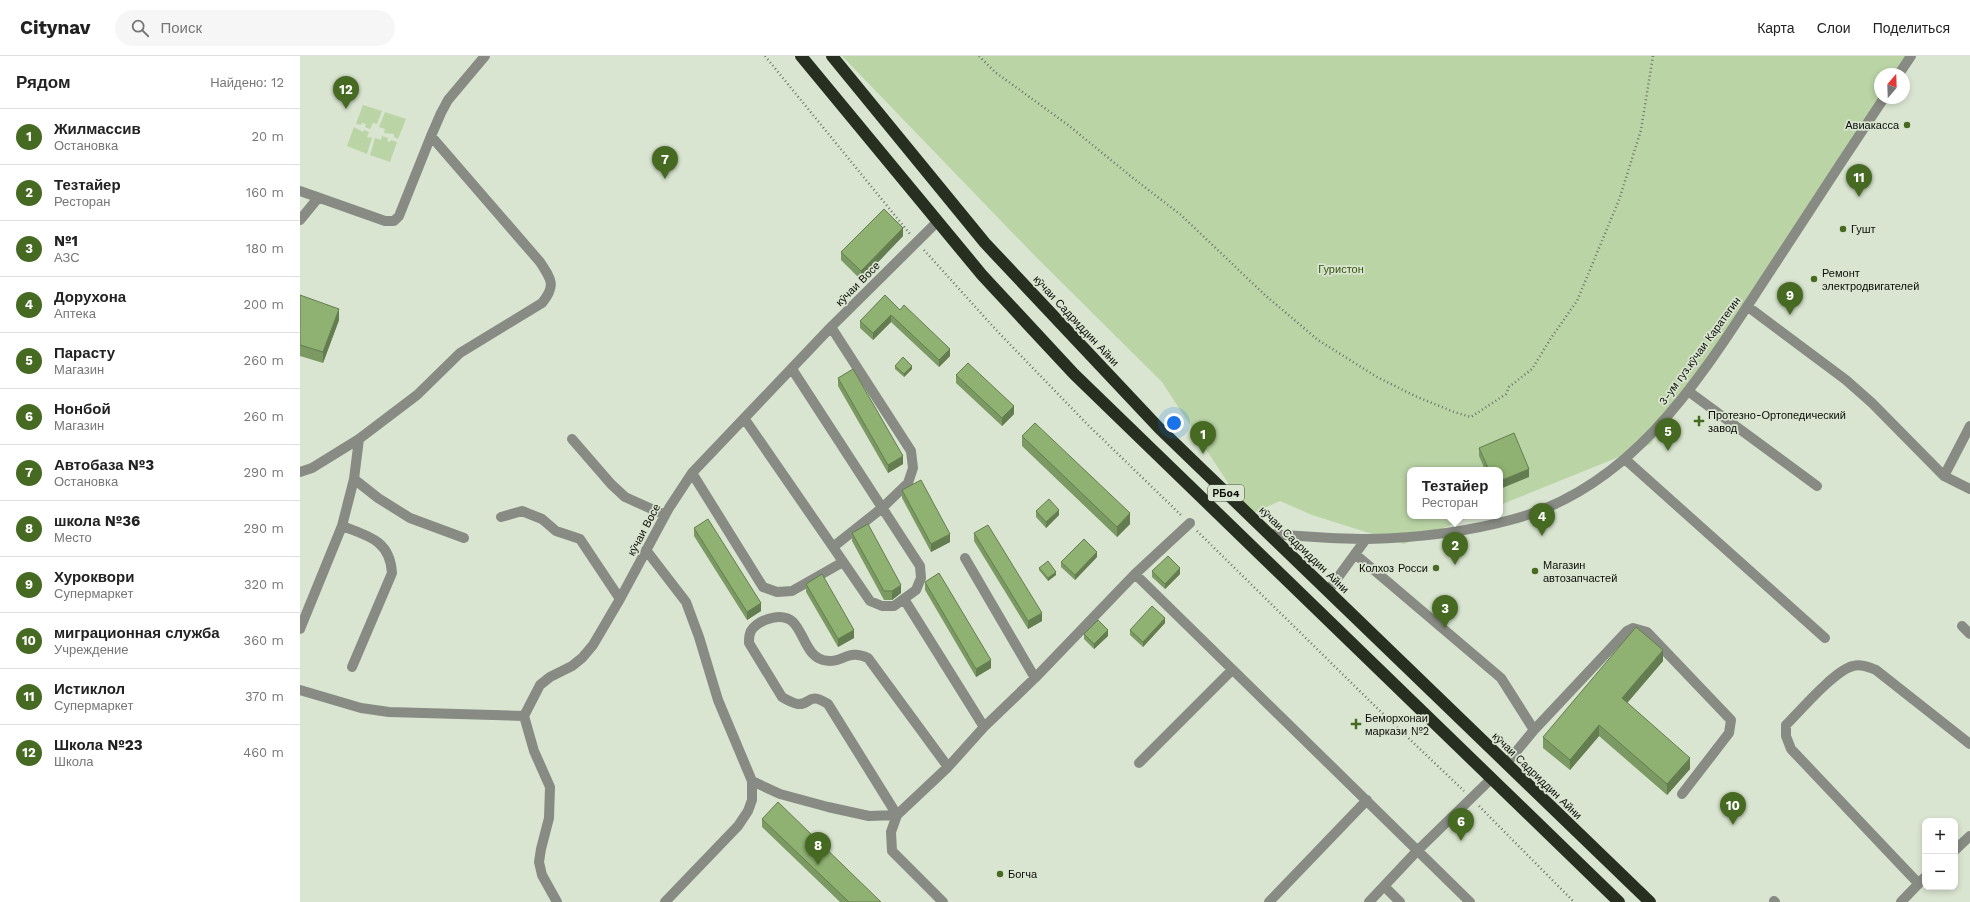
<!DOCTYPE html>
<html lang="ru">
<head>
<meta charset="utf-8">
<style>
	body { margin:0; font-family:"Work Sans",sans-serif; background:#f6f6f6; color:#222 }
	.controls { position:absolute; right:12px; bottom:12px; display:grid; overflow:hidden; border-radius:8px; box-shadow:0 2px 6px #0003 }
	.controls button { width:36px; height:36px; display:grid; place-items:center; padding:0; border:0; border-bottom:1px solid #e0e0e0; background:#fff; color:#222; font:20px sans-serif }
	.compass { position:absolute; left:1574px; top:12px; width:36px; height:36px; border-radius:50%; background:#fff; box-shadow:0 2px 6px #0003; rotate:19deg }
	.you { position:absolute; left:874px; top:367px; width:14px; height:14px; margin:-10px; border:3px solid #fff; border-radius:50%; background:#1a73e8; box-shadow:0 0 0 6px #1a73e833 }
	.badge { display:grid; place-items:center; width:26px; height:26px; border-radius:50%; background:#476a22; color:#fff; font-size:13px; font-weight:700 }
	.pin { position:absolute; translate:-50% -33px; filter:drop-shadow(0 1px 2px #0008) }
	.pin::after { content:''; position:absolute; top:21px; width:14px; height:12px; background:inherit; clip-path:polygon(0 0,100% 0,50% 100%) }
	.popup { position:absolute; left:1107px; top:411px; width:96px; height:52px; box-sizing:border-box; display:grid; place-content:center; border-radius:8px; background:#fff; filter:drop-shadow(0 1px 3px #0005); font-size:13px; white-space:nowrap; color:#767676 }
	.popup b { font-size:15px; color:#222 }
	.popup::after { content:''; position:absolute; left:50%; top:100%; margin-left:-8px; border:8px solid transparent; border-top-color:#fff }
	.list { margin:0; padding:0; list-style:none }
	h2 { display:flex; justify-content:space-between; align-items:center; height:52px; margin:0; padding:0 16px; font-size:17px }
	h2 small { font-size:13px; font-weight:400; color:#767676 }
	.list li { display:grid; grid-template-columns:26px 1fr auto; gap:12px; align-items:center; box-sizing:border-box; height:56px; padding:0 16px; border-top:1px solid #e0e0e0 }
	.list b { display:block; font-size:15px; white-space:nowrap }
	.list p { margin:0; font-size:13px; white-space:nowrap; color:#767676 }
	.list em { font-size:13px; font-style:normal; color:#767676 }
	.icon { flex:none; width:22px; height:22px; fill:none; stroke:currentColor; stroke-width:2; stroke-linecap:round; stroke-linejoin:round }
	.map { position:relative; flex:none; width:1670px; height:846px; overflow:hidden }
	header { display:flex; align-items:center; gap:24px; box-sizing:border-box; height:56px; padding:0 20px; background:#fff; border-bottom:1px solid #e0e0e0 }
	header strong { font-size:19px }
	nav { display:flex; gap:22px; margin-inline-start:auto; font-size:14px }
	.search { width:280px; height:36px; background:#f6f6f6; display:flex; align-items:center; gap:10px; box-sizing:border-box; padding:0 14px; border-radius:22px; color:#767676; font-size:15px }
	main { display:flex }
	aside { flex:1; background:#fff }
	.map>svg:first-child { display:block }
	.green { fill:#bad4a6 }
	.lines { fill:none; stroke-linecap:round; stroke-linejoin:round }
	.path { stroke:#6c7366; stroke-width:2.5; stroke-dasharray:1 3; stroke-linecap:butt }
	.minor { stroke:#878b83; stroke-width:10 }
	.highway { stroke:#272f20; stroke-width:12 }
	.wall { fill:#7b9962 }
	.shaded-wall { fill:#647d50 }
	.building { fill:#8fb272; stroke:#647d50 }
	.poi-dot { fill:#476a22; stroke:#dae5d1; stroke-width:1.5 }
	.labels { text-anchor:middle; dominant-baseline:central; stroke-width:3.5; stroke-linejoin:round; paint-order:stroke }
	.shield { fill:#dae5d1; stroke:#494e44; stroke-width:1 }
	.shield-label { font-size:10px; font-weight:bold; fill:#0b0e08 }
	.poi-label { font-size:11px; fill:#0b0e08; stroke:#dae5d1; text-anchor:start }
	.park-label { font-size:11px; fill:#31510a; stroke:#dae5d1 }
	.street-label { font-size:11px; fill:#0b0e08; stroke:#dae5d1 }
</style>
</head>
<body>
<header>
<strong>Citynav</strong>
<div class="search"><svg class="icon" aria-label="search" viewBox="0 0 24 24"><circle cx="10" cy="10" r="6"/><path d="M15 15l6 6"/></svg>Поиск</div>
<nav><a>Карта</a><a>Слои</a><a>Поделиться</a></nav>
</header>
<main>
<aside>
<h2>Рядом<small>Найдено: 12</small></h2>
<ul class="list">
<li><span class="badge">1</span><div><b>Жилмассив</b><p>Остановка</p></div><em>20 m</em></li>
<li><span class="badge">2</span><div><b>Тезтайер</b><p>Ресторан</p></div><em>160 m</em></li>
<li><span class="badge">3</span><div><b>№1</b><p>АЗС</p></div><em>180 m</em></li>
<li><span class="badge">4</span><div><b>Дорухона</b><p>Аптека</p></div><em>200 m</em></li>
<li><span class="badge">5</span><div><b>Парасту</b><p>Магазин</p></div><em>260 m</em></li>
<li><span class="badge">6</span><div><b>Нонбой</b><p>Магазин</p></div><em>260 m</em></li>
<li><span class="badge">7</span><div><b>Автобаза №3</b><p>Остановка</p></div><em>290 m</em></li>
<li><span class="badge">8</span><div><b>школа №36</b><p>Место</p></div><em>290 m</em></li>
<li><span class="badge">9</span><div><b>Хуроквори</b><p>Супермаркет</p></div><em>320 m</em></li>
<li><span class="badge">10</span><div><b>миграционная служба</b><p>Учреждение</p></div><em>360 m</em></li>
<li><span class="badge">11</span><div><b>Истиклол</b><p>Супермаркет</p></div><em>370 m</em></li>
<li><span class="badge">12</span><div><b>Школа №23</b><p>Школа</p></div><em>460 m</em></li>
</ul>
</aside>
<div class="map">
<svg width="1670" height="846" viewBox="0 0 1670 846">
	<rect width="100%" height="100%" fill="#dae5d1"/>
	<!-- green -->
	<path class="green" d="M542,0H1609L1597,18H1580L1581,42L1351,388L1200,449V414H1110V460H1173L1104,488L1012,459L980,445L949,459L862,326L734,199Z
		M63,49L82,55L77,68L73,67L70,73L65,71L66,68L62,67L61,69L56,68Z
		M85,56L106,63L98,83L94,81V78L84,77L85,73L79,71Z
		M54,71L63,76L64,74L69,76L67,81L72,82L67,98L47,90Z
		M82,80L88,82L87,85L90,86L91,84L97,86L90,106L70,99L75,82L81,84Z"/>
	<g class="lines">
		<!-- path -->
		<path class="path" d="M465,0L610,178
			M679,0L695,16L768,69L833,122L881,159L966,240L1018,284L1077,321L1115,340L1154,356L1171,361L1206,338L1209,331L1232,313L1251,282L1277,245L1319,144L1341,74L1353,0
			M624,194L698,276L787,368L882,460
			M897,475L1079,654L1164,735
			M1179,750L1274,846"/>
		<!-- minor -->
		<path class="minor" d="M1599,18L1611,0
			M0,135L85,165H94L99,160L131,80
			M0,164L18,142
			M1447,250L1546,324L1572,347L1644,420L1670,433
			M492,313L620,510L621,522L616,534L594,550H582L570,545L533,491L582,452L608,427L613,412L611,395L531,271
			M1388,335L1517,430
			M444,362L533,491
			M272,383L311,428L325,441L365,459
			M1326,404L1525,582
			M0,416L12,412L59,383L117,339L160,297L242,247C256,230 252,224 240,206L131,80L141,57L148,44L185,0
			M392,417L463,531L477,536L492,535L543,506
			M1644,420L1670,370
			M54,423L78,442L110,462L164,482
			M201,461L222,455L242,463L256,475L280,483L320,543
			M42,470C68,480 90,484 92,517L52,611
			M969,478C1001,480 1035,483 1068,483C1116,482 1167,476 1214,463C1338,430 1405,314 1471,214C1508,157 1546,99 1584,42
			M346,494L386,546L399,581L418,644L452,725V744L448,755L438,770L365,846
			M1055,498L1201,622L1234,674L1206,708
			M665,502L735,622
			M835,518L1170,846
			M1028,535L1066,483
			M604,543L684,671
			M1662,570L1670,578
			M0,573L42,470L54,423L59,383
			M0,634L61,652L89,656L224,660
			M1234,674L1327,575L1333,572L1347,576L1431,664L1429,677L1382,738
			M839,707L932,614
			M452,725L480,738L528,751L569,760L597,759L528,648C508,635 511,649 498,648C492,647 487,644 482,641L449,587C449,582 449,576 453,572C462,563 482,556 493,566C504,577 506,599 523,604C542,609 547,592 568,602L648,711
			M1655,794L1670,780
			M1618,827L1491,693L1486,680V669C1500,655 1535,614 1553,610C1561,608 1568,611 1576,614L1670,688
			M1084,830L1100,846
			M1474,845L1475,846
			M257,846L242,819L239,806L241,793L249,762L250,731L234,695L224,660L240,629L250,621L272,610L282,602L293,589L320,543L369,452L392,417L531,271L637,166
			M643,846L592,795L591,776L597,759L648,711L684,671L735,622L835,518L890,467
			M969,846L1067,744
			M1069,846L1117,795L1192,722
			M1601,846L1625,821"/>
		<!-- highway -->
		<path class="highway" d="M501,0L682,219L774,318L1319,846
			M532,0L685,187L859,372L1350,846"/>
	</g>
	<!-- wall -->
	<path class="wall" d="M603,180L561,224L541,204V196Z
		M0,239L39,264L23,307L0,300Z
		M600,254L650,300L639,311L591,266L573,284L560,272V265Z
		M595,310L612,313L604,321L595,313Z
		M656,319L714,358L702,370L656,327Z
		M538,322L603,408L588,417L538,330Z
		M722,380L830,468L817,481L722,390Z
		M1179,392L1229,421L1200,414H1185L1179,400Z
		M602,434L650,486L631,496L602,442Z
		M736,455L759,459L746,472L736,461Z
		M394,472L461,555L447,564L394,480Z
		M552,477L601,537L592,544H584L552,485Z
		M674,477L742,565L728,573L674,485Z
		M797,501L775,524L761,511V506Z
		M739,512L756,519L748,525L739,514Z
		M852,515L880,518L865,533L852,521Z
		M625,526L691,612L676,621L625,534Z
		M506,528L554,582L538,591L506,536Z
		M865,567L843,591L830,579V574Z
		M784,578L808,580L794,593L784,583Z
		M1363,605L1327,647L1390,713L1367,739L1299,680L1270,714L1243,692V681Z
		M462,763L581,846H540L462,771Z"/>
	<!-- shaded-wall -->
	<path class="shaded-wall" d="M603,172V180L561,224V215Z
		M39,253V264L23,307V296Z
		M591,259V266L573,284V277Z
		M650,293V300L639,311V304Z
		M612,310V313L604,321V318Z
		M714,350V358L702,370V362Z
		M603,400V408L588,417V409Z
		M1229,413V421L1200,433V425Z
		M759,454V459L746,472V466Z
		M830,457V468L817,481V471Z
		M650,478V486L631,496V488Z
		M797,496V501L775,524V519Z
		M880,512V518L865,533V528Z
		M756,516V519L748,525V522Z
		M601,529V537L592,544V535Z
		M461,547V555L447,564V556Z
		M742,557V565L728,573V565Z
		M865,562V567L843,591V586Z
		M554,574V582L538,591V583Z
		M808,574V580L794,593V588Z
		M1363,594V605L1322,653V642Z
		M691,604V612L676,621V613Z
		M1299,669V680L1270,714V704Z
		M1390,702V713L1367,739V728Z"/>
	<!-- building -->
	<path class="building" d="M584,153L603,172L561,215L541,196Z
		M0,239L39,253L23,296L0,289Z
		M585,239L600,254L604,249L650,293L639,304L591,259L573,277L560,265Z
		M603,301L612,310L604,318L595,310Z
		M668,307L714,350L702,362L656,319Z
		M553,313L603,400L588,409L538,322Z
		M735,367L830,457L817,471L722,380Z
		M1214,377L1229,413L1200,425V414H1189L1179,392Z
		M621,424L650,478L631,488L602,434Z
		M749,443L759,454L746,466L736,455Z
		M408,463L461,547L447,556L394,472Z
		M568,468L601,529L592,535H584L552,477Z
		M688,469L742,557L728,565L674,477Z
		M784,483L797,496L775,519L761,506Z
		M868,500L880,512L865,528L852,515Z
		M748,505L756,516L748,522L739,512Z
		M639,517L691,604L676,613L625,526Z
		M522,518L554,574L538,583L506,528Z
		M852,550L865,562L843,586L830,574Z
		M798,564L808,574L794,588L784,578Z
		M1336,571L1363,594L1322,642L1390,702L1367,728L1299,669L1270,704L1243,681Z
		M478,746L581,846H549L462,763Z"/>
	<!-- markers -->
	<g class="poi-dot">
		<circle cx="1607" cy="69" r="4"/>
		<circle cx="1543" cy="173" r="4"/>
		<circle cx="1514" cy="223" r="4"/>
		<path d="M1397 359h4v4h4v4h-4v4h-4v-4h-4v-4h4z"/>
		<circle cx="1136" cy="512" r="4"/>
		<circle cx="1235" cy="515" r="4"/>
		<path d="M1054 662h4v4h4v4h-4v4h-4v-4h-4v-4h4z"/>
		<circle cx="700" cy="818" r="4"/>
	</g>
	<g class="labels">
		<!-- shield labels -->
		<rect class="shield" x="908" y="429" width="36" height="16" rx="3"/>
		<g class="shield-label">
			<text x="926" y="437">РБ04</text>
		</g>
		<!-- poi labels -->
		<g class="poi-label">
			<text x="1599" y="69" text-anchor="end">Авиакасса</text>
			<text x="1551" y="173">Гушт</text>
			<text x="1522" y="217">Ремонт<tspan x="1522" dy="13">электродвигателей</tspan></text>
			<text x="1408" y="359">Протезно-Ортопедический<tspan x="1408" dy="13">завод</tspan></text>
			<text x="1243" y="509">Магазин<tspan x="1243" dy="13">автозапчастей</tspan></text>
			<text x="1128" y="512" text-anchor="end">Колхоз Росси</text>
			<text x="1065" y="662">Беморхонаи<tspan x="1065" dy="13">маркази №2</tspan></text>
			<text x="708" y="818">Богча</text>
		</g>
		<!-- park labels -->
		<g class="park-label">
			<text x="1041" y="213">Гуристон</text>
		</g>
		<!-- street labels -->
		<g class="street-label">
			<text transform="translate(558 228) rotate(-45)">кӯчаи Восе</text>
			<text transform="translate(776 265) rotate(47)">кӯчаи Садриддин Айни</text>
			<text transform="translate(1400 295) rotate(-54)">3-ум гуз.кӯчаи Каратегин</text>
			<text transform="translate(344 474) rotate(-62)">кӯчаи Восе</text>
			<text transform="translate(1004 494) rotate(44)">кӯчаи Садриддин Айни</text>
			<text transform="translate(1237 720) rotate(44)">кӯчаи Садриддин Айни</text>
		</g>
	</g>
</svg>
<div class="controls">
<button>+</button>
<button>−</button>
</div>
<svg class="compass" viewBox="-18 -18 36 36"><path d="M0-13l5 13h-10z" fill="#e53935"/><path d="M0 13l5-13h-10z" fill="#767676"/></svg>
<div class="you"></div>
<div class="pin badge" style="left:903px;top:398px">1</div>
<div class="pin badge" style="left:1155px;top:509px">2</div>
<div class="popup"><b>Тезтайер</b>Ресторан</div>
<div class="pin badge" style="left:1145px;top:572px">3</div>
<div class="pin badge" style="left:1242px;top:480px">4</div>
<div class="pin badge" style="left:1368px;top:395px">5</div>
<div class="pin badge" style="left:1161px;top:785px">6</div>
<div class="pin badge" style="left:365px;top:123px">7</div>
<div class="pin badge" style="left:518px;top:809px">8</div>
<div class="pin badge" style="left:1490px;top:259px">9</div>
<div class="pin badge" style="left:1433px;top:769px">10</div>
<div class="pin badge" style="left:1559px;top:141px">11</div>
<div class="pin badge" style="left:46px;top:53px">12</div>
</div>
</main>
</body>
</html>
